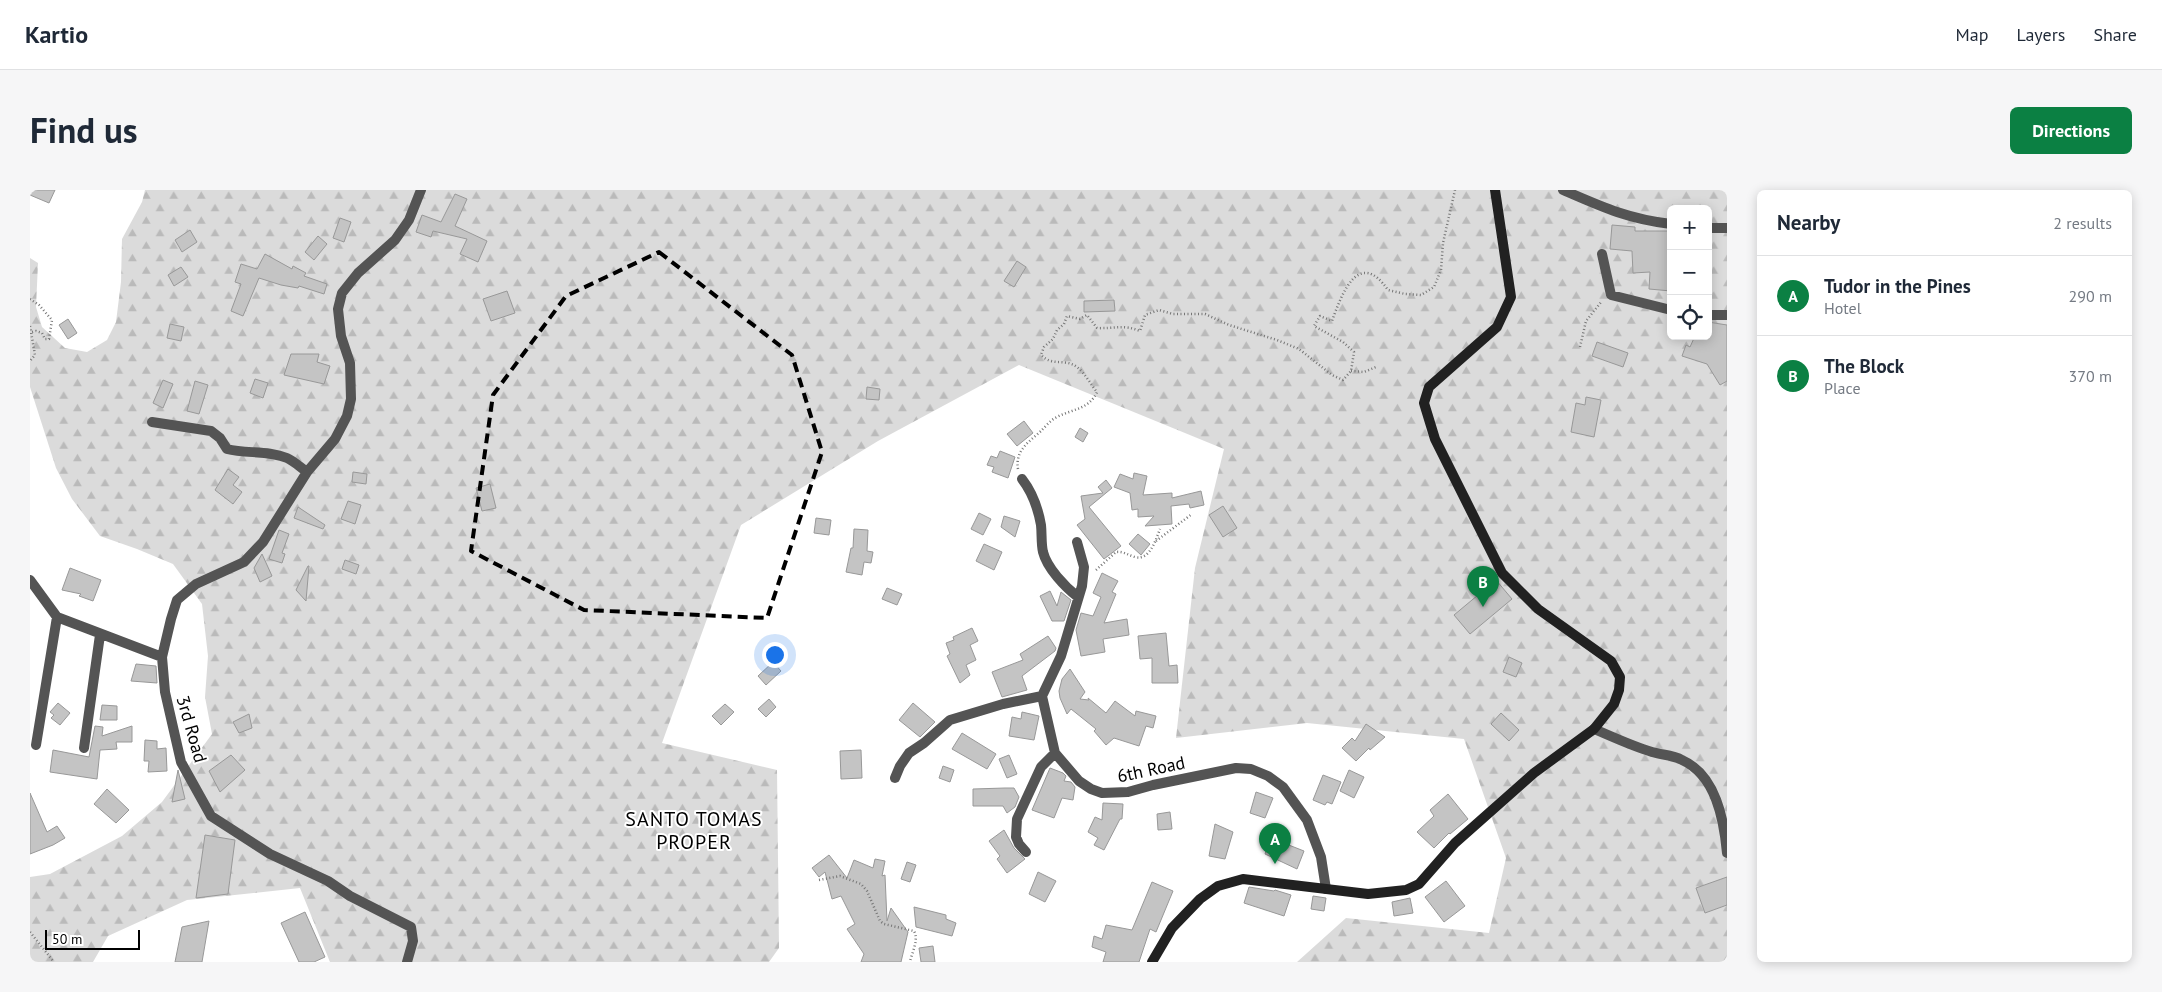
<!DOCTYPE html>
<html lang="en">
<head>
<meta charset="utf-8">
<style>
	body { margin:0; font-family:"PT Sans",sans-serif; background:#f6f6f7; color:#1f2937 }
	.controls { position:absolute; right:15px; top:15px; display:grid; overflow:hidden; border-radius:8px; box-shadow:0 2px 12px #0003 }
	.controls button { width:45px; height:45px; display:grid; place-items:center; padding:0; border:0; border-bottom:1px solid #e0e1e3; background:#fff; color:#1f2937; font:25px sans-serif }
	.scale { position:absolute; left:15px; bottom:12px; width:95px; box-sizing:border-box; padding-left:5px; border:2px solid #000; border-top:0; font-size:14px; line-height:18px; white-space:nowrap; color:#000; -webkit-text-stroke:4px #fff; paint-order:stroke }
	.you { position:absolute; left:744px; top:464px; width:18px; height:18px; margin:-12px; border:4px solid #fff; border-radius:50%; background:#1a73e8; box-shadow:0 0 0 8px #1a73e833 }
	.badge { display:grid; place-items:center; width:32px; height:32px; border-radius:50%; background:#0b8043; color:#fff; font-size:16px; font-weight:700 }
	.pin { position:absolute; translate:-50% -41px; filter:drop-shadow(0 1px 2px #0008) }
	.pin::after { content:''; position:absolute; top:26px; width:18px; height:15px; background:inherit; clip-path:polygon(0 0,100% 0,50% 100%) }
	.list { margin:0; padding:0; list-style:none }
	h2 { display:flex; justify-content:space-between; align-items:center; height:65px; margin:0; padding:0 20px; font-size:21px }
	h2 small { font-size:16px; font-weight:400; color:#747a83 }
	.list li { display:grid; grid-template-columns:32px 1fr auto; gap:15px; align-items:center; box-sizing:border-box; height:80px; padding:0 20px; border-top:1px solid #e0e1e3 }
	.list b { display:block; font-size:19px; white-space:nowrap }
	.list p { margin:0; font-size:16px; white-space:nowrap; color:#747a83 }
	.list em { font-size:16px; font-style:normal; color:#747a83 }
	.icon { flex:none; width:28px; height:28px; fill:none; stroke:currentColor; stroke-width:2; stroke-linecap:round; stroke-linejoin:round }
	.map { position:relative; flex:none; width:1697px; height:772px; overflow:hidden; border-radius:8px }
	header { display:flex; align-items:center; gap:30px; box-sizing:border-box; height:70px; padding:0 25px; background:#fff; border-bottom:1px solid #e0e1e3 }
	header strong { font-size:24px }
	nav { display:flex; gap:28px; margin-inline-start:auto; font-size:18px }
	.intro { display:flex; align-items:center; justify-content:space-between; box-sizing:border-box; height:120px; padding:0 30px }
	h1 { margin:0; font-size:35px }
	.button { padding:12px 22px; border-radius:8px; background:#0b8043; color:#fff; font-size:18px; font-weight:700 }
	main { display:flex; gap:30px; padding:0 30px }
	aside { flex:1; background:#fff; border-radius:8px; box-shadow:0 2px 12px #0003 }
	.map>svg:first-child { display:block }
	.forest { fill:url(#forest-firs); fill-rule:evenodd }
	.building { fill:#c4c4c4; stroke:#989898 }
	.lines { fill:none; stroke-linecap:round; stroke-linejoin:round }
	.path { stroke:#767676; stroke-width:2.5; stroke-dasharray:1 2.5; stroke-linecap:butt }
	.street { stroke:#545454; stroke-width:10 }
	.secondary { stroke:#212121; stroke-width:10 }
	.marked { fill:none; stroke:#000; stroke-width:4; stroke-dasharray:10 6; stroke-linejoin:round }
	.labels { text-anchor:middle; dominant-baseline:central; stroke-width:4; stroke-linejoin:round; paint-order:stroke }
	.street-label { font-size:18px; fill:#000; stroke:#fff }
	.quarter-label { font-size:20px; letter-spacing:1px; fill:#000; stroke:#fff }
</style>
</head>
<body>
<header>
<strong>Kartio</strong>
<nav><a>Map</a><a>Layers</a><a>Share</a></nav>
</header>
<div class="intro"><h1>Find us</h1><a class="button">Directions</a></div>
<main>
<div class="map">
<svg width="1697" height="772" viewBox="0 0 1697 772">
	<defs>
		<pattern id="forest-firs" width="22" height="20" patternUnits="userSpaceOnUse" patternTransform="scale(1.25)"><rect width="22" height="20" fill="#dbdbdb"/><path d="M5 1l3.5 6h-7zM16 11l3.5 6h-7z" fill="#bababa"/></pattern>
	</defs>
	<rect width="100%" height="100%" fill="#fff"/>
	<!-- forest -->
	<path class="forest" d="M115,0H1697V772H1267L1316,728L1459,743L1476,668L1434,549L1277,533L1146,548L1165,378L1194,259L989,175L848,251L711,335L632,553L747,580L749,758L739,772H300L270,698L157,710L78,746L63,772H0V687L20,684L92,646L132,612L182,544L175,507L178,466L172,414L143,374L107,359L70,346L42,309L26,278L0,197V68L8,73L6,117L12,137L35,158L57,162L77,150L86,132L91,92L92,49L112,12ZM1641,19H1678V146H1641Z"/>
	<!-- building -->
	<path class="building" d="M0,0H25L19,13L0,5Z
		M425,4L437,9L425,36L457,51L448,72L430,64L437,49L403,41L401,47L386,42L392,25L411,32Z
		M310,28L321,32L314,52L303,48Z
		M1582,35L1605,37V41H1641V101L1619,99L1620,82L1603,83L1602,61L1580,59Z
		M160,40L167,52L152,62L145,50Z
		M288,46L297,54L284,70L275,62Z
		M235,64L262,79L263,76L276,83L274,86L297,94L294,104L269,96L268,98L251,95L229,88L213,126L201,121L211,94L205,92L211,74L227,79Z
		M987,71L996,77L984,97L974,91Z
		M151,77L158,87L144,96L138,85Z
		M477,101L485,123L461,131L453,109Z
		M1084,110L1085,121L1054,122V111Z
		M38,129L47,143L38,149L29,135Z
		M1678,132L1697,135V191L1690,195L1677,174L1652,166L1656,155L1660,157L1665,146H1678Z
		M140,134L154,137L151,151L137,148Z
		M1567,152L1598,163L1593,177L1562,166Z
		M261,164H289L287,172L300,176L294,194L254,185Z
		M225,189L238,193L233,208L220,203Z
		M133,190L143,194L133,218L123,213Z
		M165,191L178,195L169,224L157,221Z
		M837,197L850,199L849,210L836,209Z
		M1556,207L1571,210L1564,247L1541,242L1546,213L1555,215Z
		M994,231L1003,243L987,256L977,244Z
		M1050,238L1058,243L1053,252L1045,247Z
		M970,261L985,267L978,288L962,282L964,277L957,275L961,266L967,268Z
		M198,279L209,287L203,295L212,302L203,314L185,300Z
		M323,282L337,284L336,294L322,292Z
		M1104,283L1117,286L1113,305L1142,303V308L1171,301L1174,315L1160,318L1159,314L1141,316L1142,334L1115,336L1124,326L1108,327V319L1102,320L1100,303L1084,297L1090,284L1103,289Z
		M1076,290L1082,298L1059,317L1091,356L1074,369L1047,335L1055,329L1051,306L1073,303L1068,297Z
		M460,294L466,318L452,321L446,298Z
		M318,311L331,315L325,334L311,329Z
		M1193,316L1207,338L1193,347L1179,325Z
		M268,317L295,335L293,339L264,328Z
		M949,323L961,329L953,345L941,339Z
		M974,326L990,331L985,347L971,337Z
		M786,328L801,330L799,345L784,343Z
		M824,339L838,340L837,361L843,362L841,373L834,372L832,385L816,382L821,358H823Z
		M249,340L259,344L252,363L255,364L252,373L239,369Z
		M1108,344L1120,354L1111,365L1099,354Z
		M954,354L972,362L964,380L946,371Z
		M232,364L242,386L230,392L224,378Z
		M315,370L329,375L326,384L312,379Z
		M278,376H279L276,411L266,400Z
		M40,378L71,390L63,411L49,406L51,404L32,400Z
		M1072,383L1088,391L1082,402L1086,404L1074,433L1097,429L1099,445L1073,449L1075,462L1051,466L1046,440L1051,423L1063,426L1071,407L1063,403Z
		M1466,390L1482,409L1440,444L1424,425Z
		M857,398L872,404L867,415L852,409Z
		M1020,401L1027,416L1031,402L1041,410L1034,431H1022L1010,406Z
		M942,438L948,451L940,455L946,470L936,475L940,485L930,493L917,466L920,464L916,453L924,450L923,447Z
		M1136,443L1139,476L1147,475L1148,493H1122V468L1110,469L1108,446Z
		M1018,446L1026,458L1025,461L992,486L997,500L972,507L962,482L993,470L990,464Z
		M1479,467L1492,473L1486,487L1473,482Z
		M743,472L751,481L736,495L728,486Z
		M106,474L126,476L127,493L101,491Z
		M1040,479L1055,502L1050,509L1059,510L1058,508L1076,523L1085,511L1105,526L1106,521L1126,526L1123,538L1116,536L1109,556L1084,548L1076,555L1064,541L1066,539L1041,519L1037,524L1030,508L1029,501L1032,489Z
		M739,509L746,517L736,527L728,519Z
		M28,513L40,523L30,535L21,528L24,525L20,522Z
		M883,513L905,532L890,547L869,530Z
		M695,514L704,522L691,535L682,526Z
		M72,515L87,516V530H70Z
		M992,522L1009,526L1004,550L979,546L982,527L991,529Z
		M1471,523L1489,540L1479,551L1461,534Z
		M219,524L222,538L209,543L203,532Z
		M1336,534L1355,547L1340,560L1339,558L1326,571L1312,558L1322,548L1325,551Z
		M65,536L73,537L72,546L102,536V552H86L87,559L70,560L67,589L20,582L23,560L59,567Z
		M932,543L966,564L957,579L922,559Z
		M115,550L127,551V559L136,558L137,581L118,582L119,571H114Z
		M831,560L832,588L811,589L810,561Z
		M201,565L215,580L190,602L179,581Z
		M979,565L987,584L977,588L969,569Z
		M913,576L924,580L920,592L909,588Z
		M1020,578L1033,583L1036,586L1034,591L1041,592L1045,597L1043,610L1032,608L1024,628L1002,620Z
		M148,580L155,609L142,612Z
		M1319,580L1334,587L1324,608L1310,601Z
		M1293,585L1311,592L1302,614L1297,612L1295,615L1283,610Z
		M975,598H984L989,607L985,617L977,623L973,616H943V599Z
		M77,599L99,620L86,633L64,614Z
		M1226,602L1243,608L1235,628L1220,623Z
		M0,603L17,642L27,636L35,648L23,655L0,664Z
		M1418,604L1438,629L1420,644L1419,643L1404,658L1387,642L1404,626L1400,620Z
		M1073,613L1093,614L1092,629H1090L1074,660L1064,655L1068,648L1058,642L1065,627L1072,630Z
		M1140,622L1142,639L1128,640L1127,624Z
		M1185,634L1203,642L1195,669L1179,666Z
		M974,640L984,658L995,669L977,683L967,669L970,666L959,651Z
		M175,645L205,650L198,704L166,708Z
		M1241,648L1274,661L1267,679L1235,664Z
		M799,665L817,688L824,670L843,678L845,669L855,671L852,686L855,685L857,731L861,718L878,742L871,772H831L834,764L817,739L825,734L811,706L802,709L795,682L789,687L782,678Z
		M877,672L886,675L880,692L871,689Z
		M1008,682L1026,691L1015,712L999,704Z
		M1697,687V715L1675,723L1666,698Z
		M1416,691L1435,716L1414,732L1395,707Z
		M1122,692L1143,701L1126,742L1120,739L1109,772H1073L1076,762L1062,757L1064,746L1072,749L1076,735L1102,740Z
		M1219,697L1244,701L1245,700L1261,705L1254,726L1214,713Z
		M1283,706L1296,708L1294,721L1281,719Z
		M1380,708L1383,723L1364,726L1362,712Z
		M884,717L916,725V729L926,733L922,746L886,737Z
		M275,722L295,767L284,772H269L251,733Z
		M179,731L172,772H145L152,737Z
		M903,756L905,772H891L889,758Z"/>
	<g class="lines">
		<!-- path -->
		<path class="path" d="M0,109L9,115L22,130L19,149H15L12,143L6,141L2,142
			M0,136L5,165L0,171
			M1550,157L1556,131L1572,111
			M1321,181L1334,182L1346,177
			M988,279C985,260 999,252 1011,241C1015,237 1020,231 1025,228C1041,219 1059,220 1067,202C1061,195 1055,183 1047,177C1035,168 1023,177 1011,165L1014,157L1023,149L1027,140L1034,134L1037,126L1050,129L1057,125L1067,138C1084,139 1093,134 1110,141L1115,125L1129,120L1143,124H1175L1199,135L1247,150L1269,159L1302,185L1313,190L1321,181L1324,162L1313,152L1284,136L1290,126L1302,131C1312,103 1329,58 1358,100L1375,104L1391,105L1404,97L1411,80L1413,53L1425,0
			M1126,351L1162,324
			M1066,380L1086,362C1093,361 1098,365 1105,367C1120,371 1126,349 1130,339
			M789,690L810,686L831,694L837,701L850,731L854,734L884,741C889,750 882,762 880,772
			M0,742L24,772"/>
		<!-- street -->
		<path class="street" d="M1533,0C1572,17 1598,29 1641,34
			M1678,38H1697
			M1572,64L1581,105L1641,120
			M1678,125H1697
			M122,232L181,241L190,248L197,259C216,264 238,260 257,268C264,271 271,278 277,282
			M992,289C1002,302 1008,318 1011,335C1012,344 1011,353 1013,362C1017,378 1035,397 1048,407
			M1047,352L1054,377L1052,396L1031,466L1012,506L1025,563L1049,591L1061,599L1072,603L1098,602L1123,595L1206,578L1221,579L1238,586L1253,597L1277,630L1291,667L1296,699
			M0,390L27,427L132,467
			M1564,539C1583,547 1602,556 1622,562C1632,565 1643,565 1652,570C1686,585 1694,630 1697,663
			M6,555L27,427
			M54,558L70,445
			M865,588L870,576L879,563L894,553L920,530L973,514L1012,506
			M996,662L989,654L986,647L987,629L1011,577L1025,563
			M377,772L383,751L381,737L320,706L298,691L240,664L181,626L151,572L135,502L132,467L141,429L147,410L166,394L214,372L233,352L277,282L305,249L317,226L321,209L320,173L311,146L308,119L312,103L328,83L365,50L379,30L391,0"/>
		<!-- secondary -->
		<path class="secondary" d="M1122,772L1142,738L1170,709L1188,696L1213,689L1338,704L1376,700L1389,694L1425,653L1504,583L1564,539L1584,514L1589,500L1590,487L1581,471L1508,419L1472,383L1405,249L1394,213L1399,197L1467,137L1481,107L1465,0"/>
	</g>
	<!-- marked area -->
	<path class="marked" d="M629,62L762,165L792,262L737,428L554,420L441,361L463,205L536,106Z"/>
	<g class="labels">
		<!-- street labels -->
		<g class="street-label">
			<text transform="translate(162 539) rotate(74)">3rd Road</text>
			<text transform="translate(1121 579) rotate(-12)">6th Road</text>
		</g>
		<!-- quarter labels -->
		<g class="quarter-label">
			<text x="664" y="629">SANTO TOMAS<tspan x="664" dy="23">PROPER</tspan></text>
		</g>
	</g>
</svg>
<div class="controls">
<button>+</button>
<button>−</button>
<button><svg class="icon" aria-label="locate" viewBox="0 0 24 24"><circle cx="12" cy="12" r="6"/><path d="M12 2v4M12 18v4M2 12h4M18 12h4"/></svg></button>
</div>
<div class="scale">50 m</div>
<div class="you"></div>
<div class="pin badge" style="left:1245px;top:674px">A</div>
<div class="pin badge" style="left:1453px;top:417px">B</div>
</div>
<aside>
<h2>Nearby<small>2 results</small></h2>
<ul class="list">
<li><span class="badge">A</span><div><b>Tudor in the Pines</b><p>Hotel</p></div><em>290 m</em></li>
<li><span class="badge">B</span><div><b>The Block</b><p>Place</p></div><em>370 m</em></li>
</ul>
</aside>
</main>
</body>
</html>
